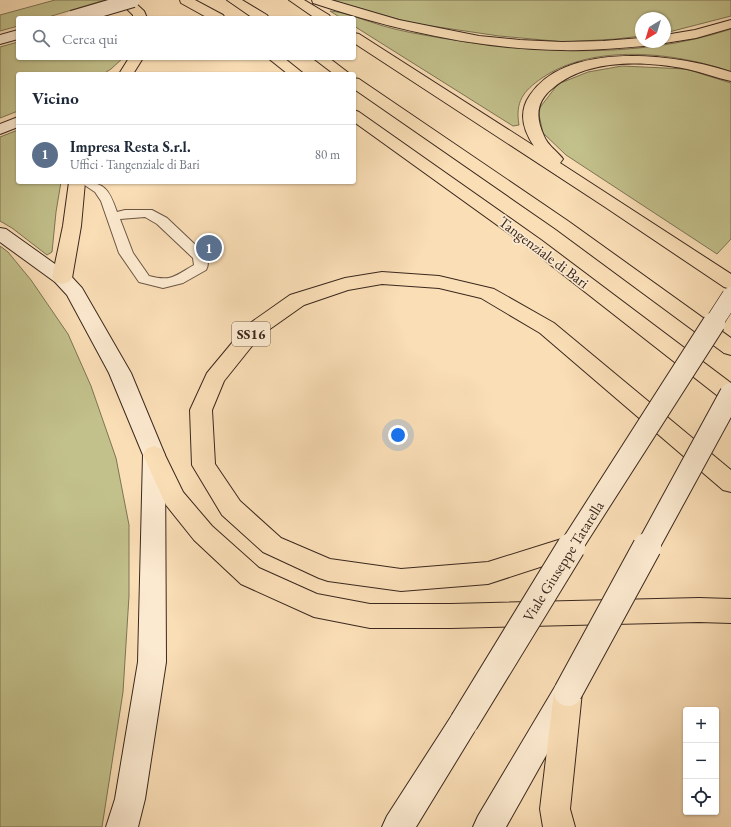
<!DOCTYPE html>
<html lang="it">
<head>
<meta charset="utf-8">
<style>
	body { margin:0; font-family:"EB Garamond",serif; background:#f2f2f3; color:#1f2937 }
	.controls { position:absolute; right:12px; bottom:12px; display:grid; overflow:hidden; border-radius:4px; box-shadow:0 1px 3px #0004 }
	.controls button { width:36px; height:36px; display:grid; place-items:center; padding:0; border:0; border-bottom:1px solid #e0e1e3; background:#fff; color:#1f2937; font:20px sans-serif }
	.compass { position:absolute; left:635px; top:12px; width:36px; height:36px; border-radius:50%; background:#fff; box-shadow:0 1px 3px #0004; rotate:218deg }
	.you { position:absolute; left:398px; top:435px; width:14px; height:14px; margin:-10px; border:3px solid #fff; border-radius:50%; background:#1a73e8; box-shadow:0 0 0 6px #1a73e833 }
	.badge { display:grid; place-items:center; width:26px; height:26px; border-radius:50%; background:#8f2418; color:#fff; font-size:13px; font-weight:700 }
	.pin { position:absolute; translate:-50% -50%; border:2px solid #fff; box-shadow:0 1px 4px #0006 }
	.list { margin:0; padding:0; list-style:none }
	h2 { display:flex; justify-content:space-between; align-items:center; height:52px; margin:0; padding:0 16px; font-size:17px }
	h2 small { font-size:13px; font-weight:400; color:#747a83 }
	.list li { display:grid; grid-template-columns:26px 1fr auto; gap:12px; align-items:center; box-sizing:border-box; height:60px; padding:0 16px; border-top:1px solid #e0e1e3 }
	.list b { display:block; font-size:15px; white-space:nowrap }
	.list p { margin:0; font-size:13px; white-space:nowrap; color:#747a83 }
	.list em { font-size:13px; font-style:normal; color:#747a83 }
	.icon { flex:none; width:22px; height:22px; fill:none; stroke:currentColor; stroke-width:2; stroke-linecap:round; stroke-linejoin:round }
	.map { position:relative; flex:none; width:731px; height:827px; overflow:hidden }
	.search { position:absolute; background:#fff; box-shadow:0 1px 3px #0004; left:16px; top:16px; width:340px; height:44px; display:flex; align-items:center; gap:10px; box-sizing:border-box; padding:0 14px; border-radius:4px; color:#747a83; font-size:15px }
	.panel { position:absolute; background:#fff; box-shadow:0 1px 3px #0004; left:16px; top:72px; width:340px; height:112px; border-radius:4px }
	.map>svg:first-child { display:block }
	.green { fill:#c2c08b; stroke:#7e7454 }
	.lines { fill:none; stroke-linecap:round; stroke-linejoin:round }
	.lane-casing { stroke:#6b5644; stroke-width:2 }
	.secondary-casing { stroke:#3b281e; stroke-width:2 }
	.highway-casing { stroke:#3b281e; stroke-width:2 }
	.lane { fill:#fcead0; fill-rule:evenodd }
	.secondary { fill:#fcead0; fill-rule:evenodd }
	.highway { fill:#fadeb6; fill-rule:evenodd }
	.secondary-bridge-far3-casing { stroke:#3b281e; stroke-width:16; stroke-linecap:butt }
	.secondary-bridge-far2-casing { stroke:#3b281e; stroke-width:19; stroke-linecap:butt }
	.secondary-bridge-far1-casing { stroke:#3b281e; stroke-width:24; stroke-linecap:butt }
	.secondary-bridge-casing { stroke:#3b281e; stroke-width:30; stroke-linecap:butt }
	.secondary-bridge-far3 { stroke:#fcead0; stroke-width:14 }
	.secondary-bridge-far2 { stroke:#fcead0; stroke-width:18 }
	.secondary-bridge-far1 { stroke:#fcead0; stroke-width:22 }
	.secondary-bridge { stroke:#fcead0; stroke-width:28 }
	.labels { text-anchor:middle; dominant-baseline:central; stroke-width:3.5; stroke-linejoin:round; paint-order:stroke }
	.shield { fill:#fcead0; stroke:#756253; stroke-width:1 }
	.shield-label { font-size:14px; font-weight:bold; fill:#3b281e }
	.street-label { font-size:15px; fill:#3b281e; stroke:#fcead0 }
</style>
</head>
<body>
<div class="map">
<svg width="731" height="827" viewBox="0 0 731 827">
	<rect width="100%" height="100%" fill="#fadeb6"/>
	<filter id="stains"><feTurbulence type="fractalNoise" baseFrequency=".005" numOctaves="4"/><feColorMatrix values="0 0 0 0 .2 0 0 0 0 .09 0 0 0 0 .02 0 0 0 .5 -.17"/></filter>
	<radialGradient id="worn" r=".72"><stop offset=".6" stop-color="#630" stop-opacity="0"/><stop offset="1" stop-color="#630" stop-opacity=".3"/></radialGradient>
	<!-- green -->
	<path class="green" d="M55,0H105L45,18H18V26L0,31V15Z
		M331,0H731V16L665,33V18H641V36L616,39L565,42L499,36L411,23Z
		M330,11C344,12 358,18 371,22C388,28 406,32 424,35C522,53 635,61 731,29V72C676,52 593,43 542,78C523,91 515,102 519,125L513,126L354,26V18H341Z
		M18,42V58H123L111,69L103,74H18V111L0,118V47Z
		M622,66L686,69L731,83V239L717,254L566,155L543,133L538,110L558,84L588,72Z
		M18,130V182H61L56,212L52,252L47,255L12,228L0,221V137Z
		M0,246L8,252L31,280L68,334L91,386L116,458L129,525V596L123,692L102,827H0Z"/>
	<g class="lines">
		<!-- lane casing -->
		<g class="lane-casing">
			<path id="lane" d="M80,182C105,182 109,189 117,212L125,210H152L167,218L205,254C208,259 209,265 206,270L183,283L163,288L139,282L119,253L101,201L95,192ZM145,217L157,224L193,258L194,265C175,276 171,282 149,276L133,253L120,219Z"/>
		</g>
		<!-- secondary casing -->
		<g class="secondary-casing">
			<path id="secondary" d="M18,30V39L0,44V35Z
				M18,117V127L0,134V124Z
				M0,228L6,229L69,274L82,288L131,373L165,455L166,662L145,799L138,827H106L115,799L138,662L143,455L109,373L67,295L55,282L0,242Z
				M566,682L576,685L580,695L506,827H473L478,816L556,685Z
				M464,708L474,712L478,722L474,732L416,827H382L387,816L454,712Z"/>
		</g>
		<!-- highway casing -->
		<g class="highway-casing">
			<path id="highway" d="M118,0H132L144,11L147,18H133V15Z
				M180,0H195L223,15L225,18H208L181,3Z
				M227,0H242L267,15L269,18H253Z
				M289,0H304L329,15L331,18H315Z
				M312,0H331L399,20L479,36L520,40L562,42L603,41L641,38V42H651L649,45L644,46C617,48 590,51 562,50C477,49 394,30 313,3Z
				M731,20V28L696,38L665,43L661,42H665V35L695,30Z
				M354,33L359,34L534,146C523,130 518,112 530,95C567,40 677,54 731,72V81C716,78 702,72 687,69C644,61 589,58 553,88C536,101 535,117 544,136C548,146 557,151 563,159L560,163L731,274V289L724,287L605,207L354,43Z
				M129,58H143L133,74H119Z
				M268,58H284L304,74H288Z
				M313,58H329L350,74H334Z
				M354,78L359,79L568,221L731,338V355L724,353L556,229L354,89Z
				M354,110L359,112L541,240L731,383V402L723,400L529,248L354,122Z
				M69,182H85L81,226L72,278L69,282L62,284L55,282L52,278L63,226Z
				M382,272L439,276L494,289L554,323L731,470V492L723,490L540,333L481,298L439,288L382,284L348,290L304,305L260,336L224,381L212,410L215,464L240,501L281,538L330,559L401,569L488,562L571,536L580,540L583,547L580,554L488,584L401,591L328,581L319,578L263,552L222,515L192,465L190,410L207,373L246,326L290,295L345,278Z
				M154,446L162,449L183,492L212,526L259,568L317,594L370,604H451L699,598L731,599V623L699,622L451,628H370L314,617L241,584L194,540L166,505L143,455L146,449Z
				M568,679L578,683L582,692L570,809L575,827H543L540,809L554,692L558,683Z"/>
		</g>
		<!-- lane -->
		<use href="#lane" class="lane"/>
		<!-- secondary -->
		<use href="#secondary" class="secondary"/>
		<!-- highway -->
		<use href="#highway" class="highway"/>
		<!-- secondary-bridge-far3 casing -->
		<g class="secondary-bridge-far3-casing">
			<path id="secondary-bridge-far3" d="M72,18L133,0"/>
		</g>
		<!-- secondary-bridge-far2 casing -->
		<g class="secondary-bridge-far2-casing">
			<path id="secondary-bridge-far2" d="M713,324L731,296"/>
		</g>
		<!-- secondary-bridge-far1 casing -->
		<g class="secondary-bridge-far1-casing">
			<path id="secondary-bridge-far1" d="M570,548L714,323
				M647,548L731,394"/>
		</g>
		<!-- secondary-bridge casing -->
		<g class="secondary-bridge-casing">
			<path id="secondary-bridge" d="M568,692L647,547
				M464,722L571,547"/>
		</g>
		<!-- secondary-bridge-far3 -->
		<use href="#secondary-bridge-far3" class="secondary-bridge-far3"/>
		<!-- secondary-bridge-far2 -->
		<use href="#secondary-bridge-far2" class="secondary-bridge-far2"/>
		<!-- secondary-bridge-far1 -->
		<use href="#secondary-bridge-far1" class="secondary-bridge-far1"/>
		<!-- secondary-bridge -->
		<use href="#secondary-bridge" class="secondary-bridge"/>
	</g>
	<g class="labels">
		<!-- shield labels -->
		<rect class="shield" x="232" y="322" width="38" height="24" rx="3"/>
		<g class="shield-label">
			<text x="251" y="334">SS16</text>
		</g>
		<!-- street labels -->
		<g class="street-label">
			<text transform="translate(544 252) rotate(37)">Tangenziale di Bari</text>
			<text transform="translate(563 561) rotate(-58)">Viale Giuseppe Tatarella</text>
		</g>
	</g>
	<rect width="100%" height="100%" filter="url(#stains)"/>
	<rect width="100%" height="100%" fill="url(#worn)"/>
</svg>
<div class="controls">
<button>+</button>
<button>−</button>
<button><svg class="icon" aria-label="locate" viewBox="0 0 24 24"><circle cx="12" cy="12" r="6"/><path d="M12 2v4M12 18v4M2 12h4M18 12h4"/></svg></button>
</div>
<svg class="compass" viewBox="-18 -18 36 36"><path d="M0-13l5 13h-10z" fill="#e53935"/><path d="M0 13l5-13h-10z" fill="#747a83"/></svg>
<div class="you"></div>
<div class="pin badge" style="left:209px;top:248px;background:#5c6f8a">1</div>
<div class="search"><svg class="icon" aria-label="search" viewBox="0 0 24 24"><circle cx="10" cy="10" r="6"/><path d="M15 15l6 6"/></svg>Cerca qui</div>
<section class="panel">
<h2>Vicino<small></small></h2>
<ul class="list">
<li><span class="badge" style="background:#5c6f8a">1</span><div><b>Impresa Resta S.r.l.</b><p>Uffici · Tangenziale di Bari</p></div><em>80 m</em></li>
</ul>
</section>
</div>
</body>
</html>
